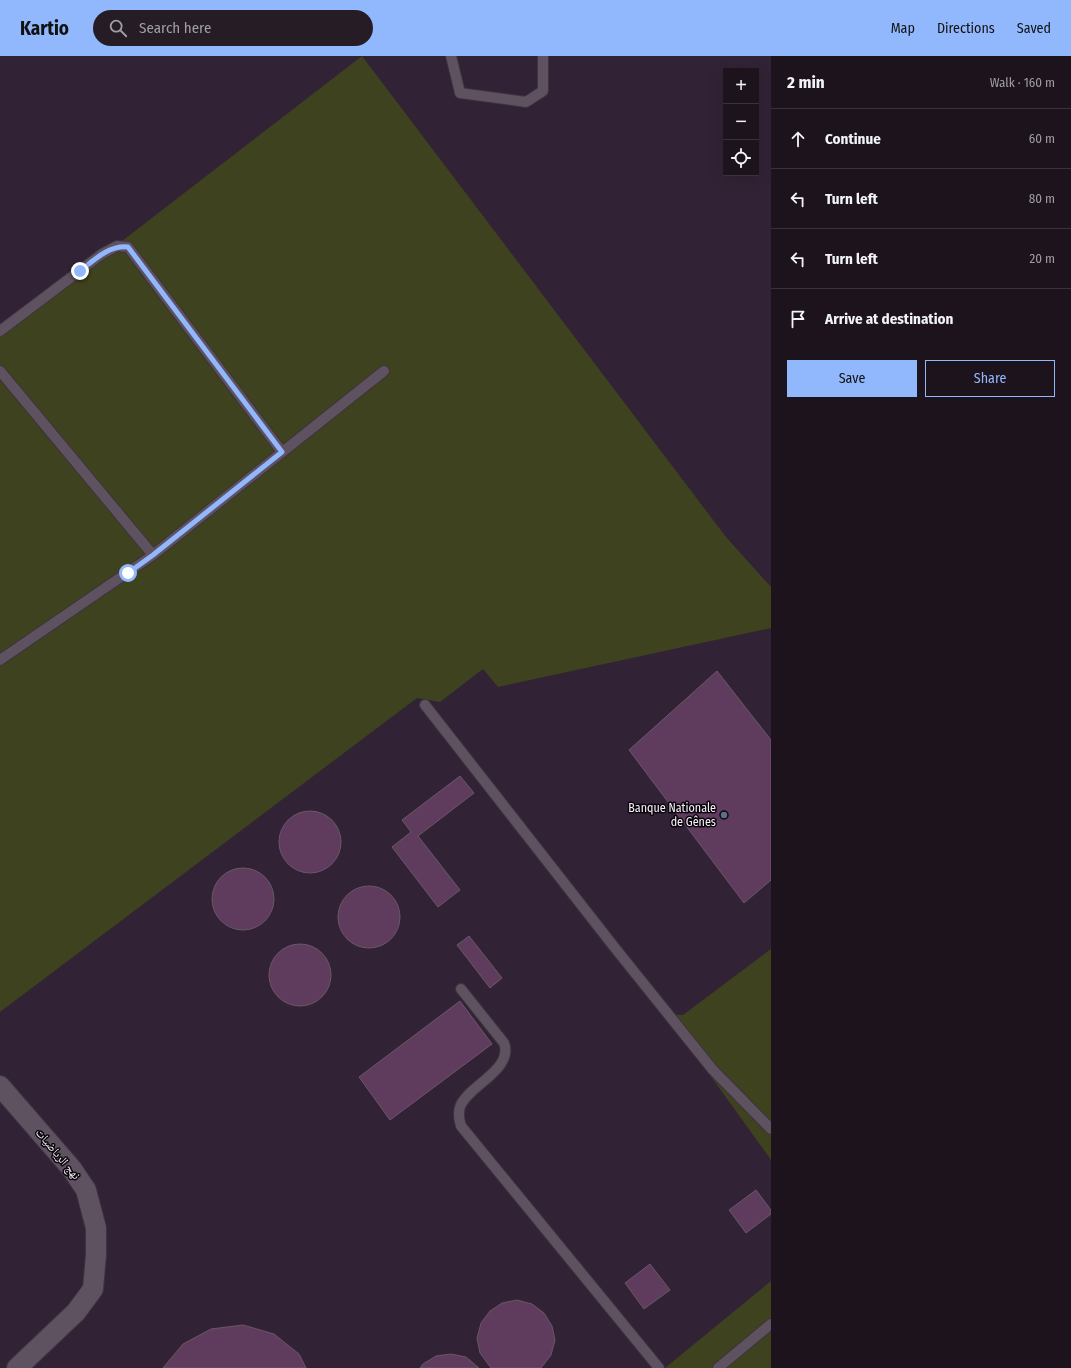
<!DOCTYPE html>
<html lang="en">
<head>
<meta charset="utf-8">
<style>
	body { margin:0; font-family:"Fira Sans Condensed","Noto Naskh Arabic",sans-serif; background:#251c26; color:#f1f3f6 }
	.controls { position:absolute; right:12px; top:12px; display:grid; overflow:hidden; border-radius:0px; box-shadow:0 4px 16px #0002 }
	.controls button { width:36px; height:36px; display:grid; place-items:center; padding:0; border:0; border-bottom:1px solid #3a323b; background:#1c131d; color:#f1f3f6; font:20px sans-serif }
	.stop { position:absolute; width:12px; height:12px; margin:-9px; border:3px solid #91b8fd; border-radius:50%; background:#fff }
	.stop.end { background:#91b8fd; border-color:#fff; box-shadow:0 1px 4px #0008 }
	.list { margin:0; padding:0; list-style:none }
	h2 { display:flex; justify-content:space-between; align-items:center; height:52px; margin:0; padding:0 16px; font-size:17px }
	h2 small { font-size:13px; font-weight:400; color:#a09ea4 }
	.list li { display:grid; grid-template-columns:26px 1fr auto; gap:12px; align-items:center; box-sizing:border-box; height:60px; padding:0 16px; border-top:1px solid #3a323b }
	.list b { display:block; font-size:15px; white-space:nowrap }
	.list em { font-size:13px; font-style:normal; color:#a09ea4 }
	.actions { display:flex; gap:8px; padding:12px 16px }
	.actions a { flex:1; padding:9px 0; border:1px solid #91b8fd; border-radius:0px; text-align:center; font-size:14px; color:#91b8fd }
	.actions .main { background:#91b8fd; color:#111 }
	.icon { flex:none; width:22px; height:22px; fill:none; stroke:currentColor; stroke-width:2; stroke-linecap:round; stroke-linejoin:round }
	.map { position:relative; flex:none; width:771px; height:1312px; overflow:hidden }
	header { display:flex; align-items:center; gap:24px; box-sizing:border-box; height:56px; padding:0 20px; background:#91b8fd; color:#111 }
	header strong { font-size:19px }
	nav { display:flex; gap:22px; margin-inline-start:auto; font-size:14px }
	.search { width:280px; height:36px; background:#251c26; display:flex; align-items:center; gap:10px; box-sizing:border-box; padding:0 14px; border-radius:22px; color:#a09ea4; font-size:15px }
	main { display:flex }
	aside { flex:1; background:#1c131d }
	.map>svg:first-child { display:block }
	.built { fill:#322235; fill-rule:evenodd }
	.green { fill:#3e421e }
	.building { fill:#5f3c5d; stroke:#685866 }
	.lines { fill:none; stroke-linecap:round; stroke-linejoin:round }
	.lane-casing { stroke:#3d343e; stroke-width:12 }
	.street-casing { stroke:#3d343e; stroke-width:22 }
	.lane { stroke:#5e5160; stroke-width:10 }
	.street { stroke:#5e5160; stroke-width:20 }
	.route { stroke:#91b8fd; stroke-width:5 }
	.service-dot { fill:#5c6f8a; stroke:#0b060c; stroke-width:1.5 }
	.labels { text-anchor:middle; dominant-baseline:central; stroke-width:3; stroke-linejoin:round; paint-order:stroke }
	.poi-label { font-size:12px; fill:#f8f0fa; stroke:#0b060c; text-anchor:end }
	.street-label { font-size:12px; fill:#f8f0fa; stroke:#0b060c }
</style>
</head>
<body>
<header>
<strong>Kartio</strong>
<div class="search"><svg class="icon" aria-label="search" viewBox="0 0 24 24"><circle cx="10" cy="10" r="6"/><path d="M15 15l6 6"/></svg>Search here</div>
<nav><a>Map</a><a>Directions</a><a>Saved</a></nav>
</header>
<main>
<div class="map">
<svg width="771" height="1312" viewBox="0 0 771 1312">
	<rect width="100%" height="100%" fill="#251927"/>
	<!-- built -->
	<path class="built" d="M0,0H771V1312H0ZM726,15H756V117H726Z"/>
	<!-- green -->
	<path class="green" d="M362,0L726,481L771,531V572L498,631L483,613L440,646L417,642L0,956V279Z
		M771,893V1104L666,958L683,959Z
		M771,1225V1312H665Z"/>
	<!-- building -->
	<path class="building" d="M717,615L771,684V824L744,847L629,694Z
		M460,720L474,737L418,780L460,834L438,851L392,791L411,776L402,764Z
		M279 786a31 31 0 1 1 62 0a31 31 0 1 1-62 0Z
		M212 843a31 31 0 1 1 62 0a31 31 0 1 1-62 0Z
		M338 861a31 31 0 1 1 62 0a31 31 0 1 1-62 0Z
		M469,880L502,922L490,932L457,889Z
		M269 919a31 31 0 1 1 62 0a31 31 0 1 1-62 0Z
		M460,945L492,988L390,1064L359,1021Z
		M756,1134L771,1154V1158L746,1177L729,1154Z
		M650,1208L670,1234L644,1253L625,1227Z
		M517,1244L532,1248L544,1257L552,1270L555,1284L551,1299L541,1312H491L480,1297L477,1282L481,1267L490,1255L502,1247Z
		M243,1269L274,1278L299,1298L306,1312H163L183,1288L211,1273Z
		M451,1298L466,1301L479,1312H420L423,1308L436,1300Z"/>
	<g class="lines">
		<!-- lane casing -->
		<g class="lane-casing">
			<path id="lane" d="M451,0L460,37L526,46L543,35V0
				M0,275L102,198L117,190L128,191L282,396
				M0,315L153,499
				M0,604L153,499L384,315
				M425,649L615,892L713,1014L771,1073
				M461,933L504,987C514,1014 467,1030 460,1051C458,1058 459,1064 461,1070L659,1312
				M718,1312L771,1268"/>
		</g>
		<!-- street casing -->
		<g class="street-casing">
			<path id="street" d="M0,1030L72,1113L86,1134L96,1172V1199L93,1233L76,1256L17,1312"/>
		</g>
		<!-- lane -->
		<use href="#lane" class="lane"/>
		<!-- street -->
		<use href="#street" class="street"/>
	</g>
	<g class="lines">
		<!-- route -->
		<path class="route" d="M80,215C94,204 109,189 128,191L282,396L153,499L128,517"/>
	</g>
	<!-- markers -->
	<circle class="service-dot" cx="724" cy="759" r="4"/>
	<g class="labels">
		<!-- poi labels -->
		<g class="poi-label">
			<text x="716" y="752">Banque Nationale<tspan x="716" dy="14">de Gênes</tspan></text>
		</g>
		<!-- street labels -->
		<g class="street-label">
			<text transform="translate(58 1098) rotate(50)">نهج الرياضيات</text>
		</g>
	</g>
</svg>
<div class="controls">
<button>+</button>
<button>−</button>
<button><svg class="icon" aria-label="locate" viewBox="0 0 24 24"><circle cx="12" cy="12" r="6"/><path d="M12 2v4M12 18v4M2 12h4M18 12h4"/></svg></button>
</div>
<div class="stop" style="left:128px;top:517px"></div>
<div class="stop end" style="left:80px;top:215px"></div>
</div>
<aside>
<h2>2 min<small>Walk · 160 m</small></h2>
<ul class="list">
<li><svg class="icon" aria-label="ahead" viewBox="0 0 24 24"><path d="M12 20V5M6 11l6-6 6 6"/></svg><div><b>Continue</b></div><em>60 m</em></li>
<li><svg class="icon" aria-label="left" viewBox="0 0 24 24"><path d="M17 20v-9H6M10 6l-5 5 5 5"/></svg><div><b>Turn left</b></div><em>80 m</em></li>
<li><svg class="icon" aria-label="left" viewBox="0 0 24 24"><path d="M17 20v-9H6M10 6l-5 5 5 5"/></svg><div><b>Turn left</b></div><em>20 m</em></li>
<li><svg class="icon" aria-label="arrive" viewBox="0 0 24 24"><path d="M6 21V4h12l-3 4 3 4H6"/></svg><div><b>Arrive at destination</b></div></li>
</ul>
<div class="actions"><a class="main">Save</a><a>Share</a></div>
</aside>
</main>
</body>
</html>
